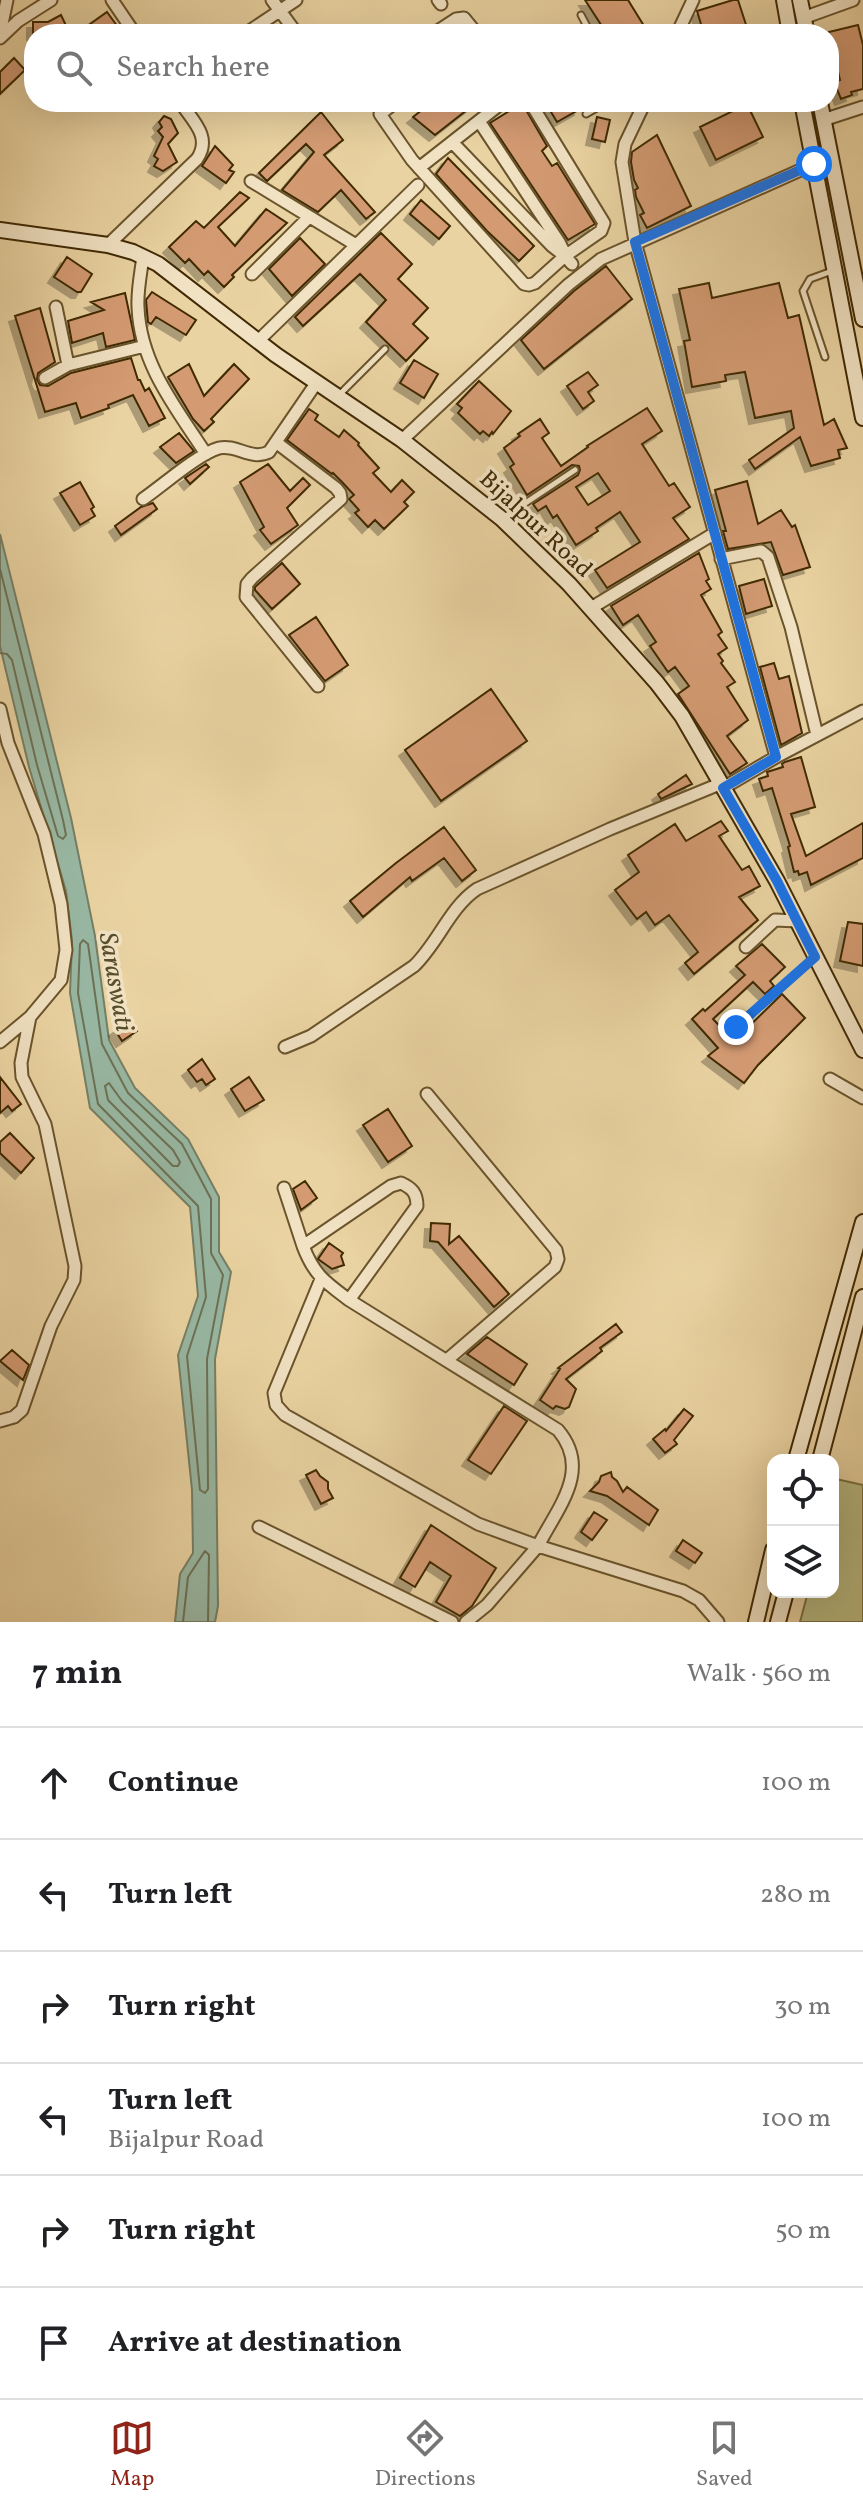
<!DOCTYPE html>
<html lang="en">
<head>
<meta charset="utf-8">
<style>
	body { margin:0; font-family:Vollkorn,serif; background:#f2f2f2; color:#202124 }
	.controls { position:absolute; right:24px; bottom:24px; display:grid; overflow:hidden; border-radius:16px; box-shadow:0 8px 32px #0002 }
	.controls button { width:72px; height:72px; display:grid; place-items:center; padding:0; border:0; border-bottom:2px solid #e0e0e0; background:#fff; color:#202124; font:40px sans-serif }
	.stop { position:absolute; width:24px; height:24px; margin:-18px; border:6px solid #1a73e8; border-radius:50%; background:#fff }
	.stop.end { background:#1a73e8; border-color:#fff; box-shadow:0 2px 8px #0008 }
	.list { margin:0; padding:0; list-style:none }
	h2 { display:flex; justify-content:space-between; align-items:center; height:104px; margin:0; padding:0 32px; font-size:34px }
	h2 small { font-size:26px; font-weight:400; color:#757577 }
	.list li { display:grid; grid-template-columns:52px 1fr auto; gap:24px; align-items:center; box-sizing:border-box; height:112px; padding:0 32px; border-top:2px solid #e0e0e0 }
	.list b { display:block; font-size:30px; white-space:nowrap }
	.list p { margin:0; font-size:26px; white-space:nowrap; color:#757577 }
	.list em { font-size:26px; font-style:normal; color:#757577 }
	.icon { flex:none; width:44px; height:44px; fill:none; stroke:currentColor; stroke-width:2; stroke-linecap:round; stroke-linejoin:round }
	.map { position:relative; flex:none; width:863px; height:1622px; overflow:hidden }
	.search { position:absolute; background:#fff; box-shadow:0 8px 32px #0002; left:24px; right:24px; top:24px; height:88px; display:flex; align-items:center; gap:20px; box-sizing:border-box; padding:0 28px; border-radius:32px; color:#757577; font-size:30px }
	.sheet { height:776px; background:#fff }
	nav { display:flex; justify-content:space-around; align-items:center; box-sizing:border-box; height:112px; border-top:2px solid #e0e0e0; background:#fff; font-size:22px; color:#757577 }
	nav a { display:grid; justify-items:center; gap:4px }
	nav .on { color:#8f2418 }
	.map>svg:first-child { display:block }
	.green { fill:#babb82; stroke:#7d7244; stroke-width:2 }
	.water { fill:#98b8a4; stroke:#757f64; stroke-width:2 }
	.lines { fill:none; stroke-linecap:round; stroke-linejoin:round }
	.shore { stroke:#6c7154; stroke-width:2 }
	.building { fill:#d49b73; stroke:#402a05; stroke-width:2; fill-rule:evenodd; filter:url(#shadow) }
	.service-casing { stroke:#6a542c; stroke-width:9 }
	.minor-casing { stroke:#6a542c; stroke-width:15 }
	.secondary-casing { stroke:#402a05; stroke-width:18 }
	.service { stroke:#f1e2c3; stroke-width:5 }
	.minor { stroke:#f1e2c3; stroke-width:11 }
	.secondary { stroke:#f1e2c3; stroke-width:14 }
	.route { stroke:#1a73e8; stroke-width:10 }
	.labels { text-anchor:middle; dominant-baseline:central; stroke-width:7; stroke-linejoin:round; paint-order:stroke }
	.street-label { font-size:24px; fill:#402a05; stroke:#f1e2c3 }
	.water-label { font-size:26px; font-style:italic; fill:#564e2d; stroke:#f1e2c3 }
</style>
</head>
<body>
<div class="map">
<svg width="863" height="1622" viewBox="0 0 863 1622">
	<defs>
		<filter id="shadow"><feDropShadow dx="-6" dy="6" stdDeviation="0" flood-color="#0004"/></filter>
	</defs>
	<rect width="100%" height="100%" fill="#ead3a2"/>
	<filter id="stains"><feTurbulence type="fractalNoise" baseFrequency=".0025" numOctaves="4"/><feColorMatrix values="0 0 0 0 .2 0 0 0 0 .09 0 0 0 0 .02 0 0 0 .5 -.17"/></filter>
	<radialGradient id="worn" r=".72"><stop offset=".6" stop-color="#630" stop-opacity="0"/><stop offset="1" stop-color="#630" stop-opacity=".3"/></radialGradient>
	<!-- green -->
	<path class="green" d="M836,1479L863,1485V1622H800L808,1592H833V1493Z"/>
	<!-- water -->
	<path class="water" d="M0,534L71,818L95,936L109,1040L135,1088L188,1139L219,1197V1252L231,1272L215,1359L218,1606L215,1622H175L180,1574L193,1553L192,1490L178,1355L198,1296L190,1207L90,1108L70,993L72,941L66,891L29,767L0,646Z"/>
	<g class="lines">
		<!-- shore -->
		<path class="shore" d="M0,569L63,820L66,835L63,839L58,836L37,765L12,660L7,654L0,653
			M83,940L88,944L102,1044L128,1093L182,1144L211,1199V1253L223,1275L207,1359L208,1489L205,1493L200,1490L187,1356L206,1297L198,1206L98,1104L78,993L80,944Z
			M109,1083L122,1101L173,1150L180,1162L178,1166H173L108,1100L105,1086Z
			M183,1622L188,1577L205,1551L209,1555L208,1622"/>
	</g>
	<!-- building -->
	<path class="building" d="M585,0H628L649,34H607Z
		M733,0H738L749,34H704L697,11Z
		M107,12L123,34H76Z
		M61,15L70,34H33V22H48Z
		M858,25L863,45V89L851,92L852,95L841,99L834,82L840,80L829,32Z
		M14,58L25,70L0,94V72Z
		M432,102H477L435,135L413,117Z
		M545,102H576L580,109L557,122Z
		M522,103L547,146L542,151L552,166L557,163L595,224L568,240L490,123Z
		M747,104L763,137L716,160L700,127Z
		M321,112L343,140L324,155L375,212L366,219L341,190L318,212L282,190L314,152L306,144L267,181L259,173Z
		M164,116L171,119L178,133L168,144L177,162L163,171L154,166L158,159L154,156L163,137L158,131L162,127L159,122Z
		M597,117L610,120L605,142L592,139Z
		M657,135L691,206L647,228L640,215L644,213L636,197L635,190L638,188L634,180L631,162L632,152Z
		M215,146L233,165L229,170L234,172L226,183L202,166Z
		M448,158L534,246L519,261L487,231L436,174Z
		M240,192L249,198L218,227L235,246L266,209L287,223L232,275L234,277L224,287L208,271L204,275L189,259L185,263L169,247L196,221L204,228Z
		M421,200L450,226L439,239L410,214Z
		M381,233L412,264L398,279L428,308L413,324L428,338L406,361L366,322L386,300L360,274L303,326L295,317Z
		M300,238L325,264L292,296L269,269Z
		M67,257L92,274L81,292H77L54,277Z
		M606,266L632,299L544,369L521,340L574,291Z
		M709,283L712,298L779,283L788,318L799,315L824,425L834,419L847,448L838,450L840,458L811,466L800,437L755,469L749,460L794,428L791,411L755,418L745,372L725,375L726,381L692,387L684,341L690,340L679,289Z
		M152,292L196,320L186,335L156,317L151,324L148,322L146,300Z
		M125,293L135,340L106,347L103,333L72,343L68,321L104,310L91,302Z
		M40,308L55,362L38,373L37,379L40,385L48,386L71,373L131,358L138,380H140L145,391L149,388L165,418L149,426L133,395L108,405L109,408L81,418L76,403L45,412L15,316Z
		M414,360L438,374L424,398L400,383Z
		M189,364L204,396L234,364L249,379L211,419L214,422L204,431L193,419L168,377Z
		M588,372L598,385L588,392L594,401L583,409L567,386Z
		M479,381L511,411L493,434L492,432L489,436L483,431L480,434L458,413L462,408L457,404Z
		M647,408L662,431L642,444L669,486L674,483L690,507L673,518L689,539L607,588L595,570L640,542L620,512L596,528L598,531L576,545L557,515L553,518L546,506L538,511L533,504L578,475L580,470L579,466L572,465L527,495L510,467L514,464L504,448L520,436L518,434L540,419L549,433L542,438L561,466L588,447L587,446ZM598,473L610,491L588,505L576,487Z
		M309,409L318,415L315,420L339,437L344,430L359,443L358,445L379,468L373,473L391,492L402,480L414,492L404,502L408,506L384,529L375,520L368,527L355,513L359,510L349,499L354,495L342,482L333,473L332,474L287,440Z
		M179,433L194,451L176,463L160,447Z
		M206,464L209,467L190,484L185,478Z
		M268,464L290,491L303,478L310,485L287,508L298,525L271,544L260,530L264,527L240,482Z
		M747,481L758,524L781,510L792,527L795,525L810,567L783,575L771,542L728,549L723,531H726L715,490Z
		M80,482L94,507L91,509L95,516L80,525L60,493Z
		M153,503L157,509L121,535L115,526L141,507Z
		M699,553L709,579L706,581L711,589L701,595L722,632L718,635L727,648L718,654L723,661L721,663L735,682L727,687L748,720L727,736L747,763L730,774L678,694L689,686L675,667L668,672L650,646L656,642L638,615L623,625L611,606Z
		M282,563L300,584L272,609L255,590V587Z
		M764,579L772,606L746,614L739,586Z
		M316,617L348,665L325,681L289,635Z
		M774,663L779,679L789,676L802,733L781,745L760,667Z
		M491,689L527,741L441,801L405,750Z
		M801,757L815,807L791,814L806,856L863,823V858L811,885L807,872L799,875L798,871L794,872L788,847L790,846L772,788L763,791L759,779L768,776L767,772L783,767L782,764L785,762Z
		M686,775L692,784L661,799L658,794Z
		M721,821L728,831L719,836L742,870L749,866L760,886L739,897L758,920L694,974L685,963L698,952L669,915L655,925L646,912L637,919L615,890L639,872L628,855L675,824L686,841Z
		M444,827L476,870L462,881L444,858L412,881L410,877L363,917L350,901L396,863Z
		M848,922L863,924V966L840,961Z
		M762,944L785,967L770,981L774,986L765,994L753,982L713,1019L734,1041L782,994L805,1018L758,1065L744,1083L708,1056L718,1048L692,1019L703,1009L705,1011L745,975L736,966Z
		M130,1020L137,1031L122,1041L115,1030Z
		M202,1059L215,1079L206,1085L202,1079L197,1082L188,1070Z
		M0,1077L21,1104L12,1111L8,1106L0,1113Z
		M249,1077L264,1100L245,1111L231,1089Z
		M388,1109L412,1146L388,1162L363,1125Z
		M10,1133L34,1158L21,1173L0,1153V1142Z
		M305,1181L317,1198L301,1210L293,1189Z
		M431,1223L450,1224L449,1244L459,1236L509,1294L494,1307L438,1242L430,1241Z
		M329,1243L343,1253L341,1256L344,1265L332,1269L318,1259Z
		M616,1324L622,1332L600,1348L602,1351L566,1379L576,1389L569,1407L565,1409L556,1406L553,1409L540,1400L560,1369L558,1368Z
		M487,1337L527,1364L514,1385L467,1354Z
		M12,1350L29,1365L23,1380L0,1361Z
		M504,1406L527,1421L491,1474L468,1460Z
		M684,1409L693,1416L674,1440L677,1444L665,1453L653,1439L665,1429L666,1431Z
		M316,1470L320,1476L328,1482V1489L333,1498L321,1504L306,1475Z
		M611,1472L612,1477L617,1481L623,1492L627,1487L658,1510L649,1525L607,1496L590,1491L599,1482L601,1476Z
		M594,1512L607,1520L592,1540L581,1532Z
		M431,1525L496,1568L472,1606L460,1616L436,1602L451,1576L430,1562L415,1587L400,1578Z
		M683,1540L702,1553L695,1563L676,1551Z"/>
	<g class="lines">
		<!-- service casing -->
		<g class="service-casing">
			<path id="service" d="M581,15L591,34
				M586,114L607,102
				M825,357L803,291L810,279L832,271
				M338,396L385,349
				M503,518L575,470
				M736,1027L813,959"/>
		</g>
		<!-- minor casing -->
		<g class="minor-casing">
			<path id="minor" d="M112,0L135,34
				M272,0L297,34
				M438,0L441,4
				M803,18L853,0
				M0,33L7,0
				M245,34L296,0
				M433,34L456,19L464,18L477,34
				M677,34L693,0
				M0,38L18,21L51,0
				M396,102L380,114L412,160L524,284L529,285L535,283L565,256L572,264
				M530,102L604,223L601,231L565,256
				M645,102L625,144L622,162L635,242L776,757
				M823,120L863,107
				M479,121L559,242L564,252
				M452,142L552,246L565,256
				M419,168L503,102
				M251,181L356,245
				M108,245L197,159C212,137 193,121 180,102
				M143,256C141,273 137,290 138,307C140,364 176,408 206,454
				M252,274L309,217
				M56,307L68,365
				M258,341L418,185
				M45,378L68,365L145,346
				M402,440L568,285L601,259L814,164
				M277,443L336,488L340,493L341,499L252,578L247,584L246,597L318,686
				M143,499C162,486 198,454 219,448C237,444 251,461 269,452L317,382
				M721,559L761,551L768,557L791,627L817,735
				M591,608L715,533
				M0,709L8,743L44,834L61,904L66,950L61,980L30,1017L0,1042
				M723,788L776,757L863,711
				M746,947L775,920L797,921
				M285,1047L311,1036L414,966C438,943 450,907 477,889L610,829L722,783
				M830,1079L863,1098
				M427,1094L556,1250L558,1259L555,1267L447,1360
				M284,1188L303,1246L391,1186L401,1183C412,1188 417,1193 417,1206L349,1300C325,1282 314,1275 303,1246
				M321,1279L274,1393L276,1405L285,1415L478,1524L538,1546C558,1507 592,1470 558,1430L349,1300
				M0,1421L14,1417L22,1410L51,1326L74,1280L75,1266L45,1124L22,1077L21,1063L30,1017
				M259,1527L452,1622
				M466,1622L487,1605L538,1546L683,1591L699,1600L718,1622"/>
		</g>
		<!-- secondary casing -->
		<g class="secondary-casing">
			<path id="secondary" d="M784,0L790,34
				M800,0L807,34
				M802,102L863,418
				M820,102L863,319
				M0,230L108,245L133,252L158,264L276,355L402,440L502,519L569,584L657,683L682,716L777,881L863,1050
				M796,1460L863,1222
				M820,1460L863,1297
				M756,1622L773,1550
				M778,1622L786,1592"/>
		</g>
		<!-- service -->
		<use href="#service" class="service"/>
		<!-- minor -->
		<use href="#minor" class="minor"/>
		<!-- secondary -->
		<use href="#secondary" class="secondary"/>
	</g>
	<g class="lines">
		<!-- route -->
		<path class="route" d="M736,1027L815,957L777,881L723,788L776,757L635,242L814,164"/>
	</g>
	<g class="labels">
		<!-- street labels -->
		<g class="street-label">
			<text transform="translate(535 525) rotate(43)">Bijalpur Road</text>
		</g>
		<!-- water labels -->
		<g class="water-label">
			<text transform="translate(115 982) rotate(80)">Saraswati</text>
		</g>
	</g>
	<rect width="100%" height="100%" filter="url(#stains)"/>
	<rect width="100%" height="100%" fill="url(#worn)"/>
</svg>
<div class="controls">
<button><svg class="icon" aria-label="locate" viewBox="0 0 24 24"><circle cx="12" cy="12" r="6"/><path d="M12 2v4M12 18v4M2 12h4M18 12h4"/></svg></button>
<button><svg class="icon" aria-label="layers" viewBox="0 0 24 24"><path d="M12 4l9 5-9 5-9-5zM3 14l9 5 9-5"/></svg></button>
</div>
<div class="stop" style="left:814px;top:164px"></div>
<div class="stop end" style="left:736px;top:1027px"></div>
<div class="search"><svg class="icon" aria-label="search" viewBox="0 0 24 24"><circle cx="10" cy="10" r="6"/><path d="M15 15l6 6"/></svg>Search here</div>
</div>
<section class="sheet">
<h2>7 min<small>Walk · 560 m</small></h2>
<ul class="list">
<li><svg class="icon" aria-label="ahead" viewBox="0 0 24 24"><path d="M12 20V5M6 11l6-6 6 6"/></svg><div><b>Continue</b></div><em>100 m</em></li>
<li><svg class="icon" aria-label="left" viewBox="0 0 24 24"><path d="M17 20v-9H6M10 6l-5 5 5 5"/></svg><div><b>Turn left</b></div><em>280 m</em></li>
<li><svg class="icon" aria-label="right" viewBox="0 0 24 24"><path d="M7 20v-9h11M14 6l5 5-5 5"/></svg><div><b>Turn right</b></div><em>30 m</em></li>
<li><svg class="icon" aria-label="left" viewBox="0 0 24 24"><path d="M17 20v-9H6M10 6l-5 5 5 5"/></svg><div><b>Turn left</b><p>Bijalpur Road</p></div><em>100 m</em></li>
<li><svg class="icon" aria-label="right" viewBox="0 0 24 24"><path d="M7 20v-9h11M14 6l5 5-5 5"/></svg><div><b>Turn right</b></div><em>50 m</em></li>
<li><svg class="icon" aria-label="arrive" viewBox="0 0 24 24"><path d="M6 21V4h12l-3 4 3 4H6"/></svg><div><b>Arrive at destination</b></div></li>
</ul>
</section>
<nav>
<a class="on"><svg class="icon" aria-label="map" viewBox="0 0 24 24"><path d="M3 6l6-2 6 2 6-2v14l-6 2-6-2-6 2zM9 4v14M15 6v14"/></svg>Map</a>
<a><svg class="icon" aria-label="directions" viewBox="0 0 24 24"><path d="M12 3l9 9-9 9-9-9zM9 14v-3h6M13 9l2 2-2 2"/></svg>Directions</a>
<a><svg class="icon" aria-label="saved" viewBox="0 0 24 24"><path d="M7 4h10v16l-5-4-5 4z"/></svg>Saved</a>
</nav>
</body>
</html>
